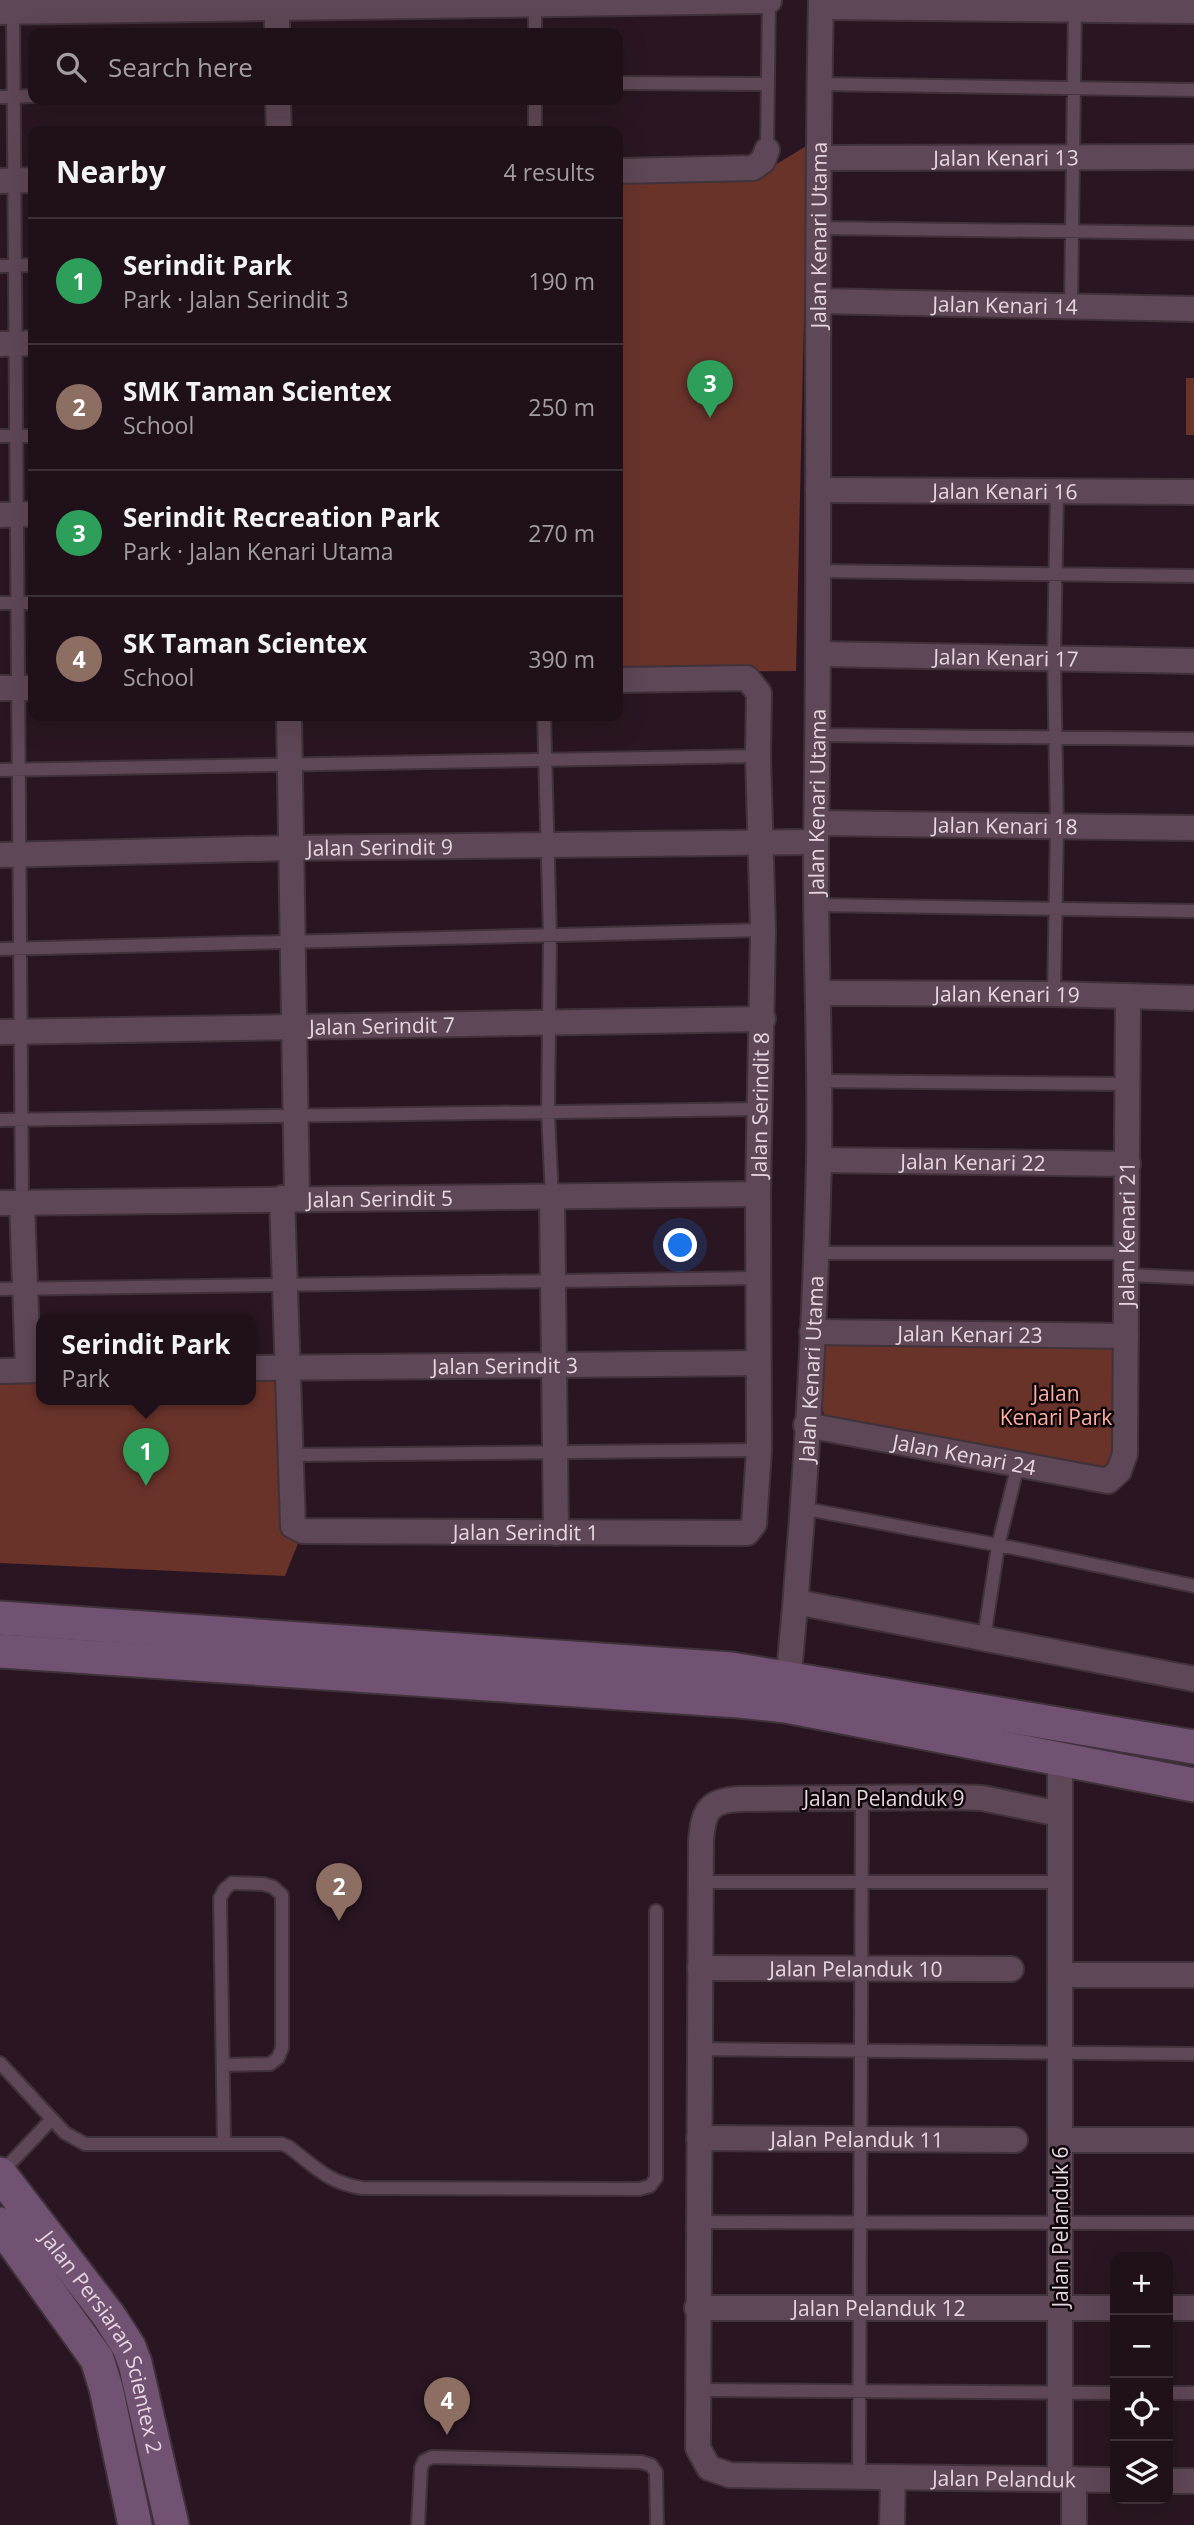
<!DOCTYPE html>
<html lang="en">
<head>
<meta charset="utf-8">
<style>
	body { margin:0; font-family:"Open Sans",sans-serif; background:#2c1e27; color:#f1f3f6 }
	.controls { position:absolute; right:21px; bottom:21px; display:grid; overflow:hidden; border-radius:14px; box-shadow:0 7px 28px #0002 }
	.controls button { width:63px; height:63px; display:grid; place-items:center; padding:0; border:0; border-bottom:2px solid #3c3039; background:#1f101a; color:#f1f3f6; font:35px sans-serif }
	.you { position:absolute; left:681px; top:1246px; width:24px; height:24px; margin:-18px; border:5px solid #fff; border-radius:50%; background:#1a73e8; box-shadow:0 0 0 10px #1a73e833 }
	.badge { display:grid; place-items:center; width:46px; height:46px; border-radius:50%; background:#d93025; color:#fff; font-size:23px; font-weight:700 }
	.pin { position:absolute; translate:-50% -58px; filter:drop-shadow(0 2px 4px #0008) }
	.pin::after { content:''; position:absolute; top:37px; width:24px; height:21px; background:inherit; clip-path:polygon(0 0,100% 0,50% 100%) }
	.popup { position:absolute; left:36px; top:1314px; width:220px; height:91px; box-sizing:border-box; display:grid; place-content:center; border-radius:14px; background:#1f101a; filter:drop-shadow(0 2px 5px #0005); font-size:23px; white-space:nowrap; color:#a19da2 }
	.popup b { font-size:26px; color:#f1f3f6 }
	.popup::after { content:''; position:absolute; left:50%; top:100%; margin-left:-14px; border:14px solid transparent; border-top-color:#1f101a }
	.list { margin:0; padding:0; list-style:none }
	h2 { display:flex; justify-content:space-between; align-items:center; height:91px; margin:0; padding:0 28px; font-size:30px }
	h2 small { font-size:23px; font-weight:400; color:#a19da2 }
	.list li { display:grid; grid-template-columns:46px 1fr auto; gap:21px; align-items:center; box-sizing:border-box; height:126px; padding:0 28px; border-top:2px solid #3c3039 }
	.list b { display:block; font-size:26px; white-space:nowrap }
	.list p { margin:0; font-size:23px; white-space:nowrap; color:#a19da2 }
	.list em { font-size:23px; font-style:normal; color:#a19da2 }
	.icon { flex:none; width:38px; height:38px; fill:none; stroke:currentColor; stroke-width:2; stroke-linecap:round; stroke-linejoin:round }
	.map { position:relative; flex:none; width:1194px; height:2525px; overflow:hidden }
	.search { position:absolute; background:#1f101a; box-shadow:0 7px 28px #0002; left:28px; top:28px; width:595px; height:77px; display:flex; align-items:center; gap:18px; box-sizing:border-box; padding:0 24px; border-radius:14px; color:#a19da2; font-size:26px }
	.panel { position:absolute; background:#1f101a; box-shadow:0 7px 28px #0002; left:28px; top:126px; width:595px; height:595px; border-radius:14px }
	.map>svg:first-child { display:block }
	.green { fill:#69332a }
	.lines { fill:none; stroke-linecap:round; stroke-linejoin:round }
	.lane-casing { stroke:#40323a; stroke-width:16 }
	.street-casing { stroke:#40323a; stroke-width:28 }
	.secondary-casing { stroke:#40323a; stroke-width:37 }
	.lane { stroke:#5e4756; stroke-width:12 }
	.street { stroke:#5e4756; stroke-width:24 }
	.secondary { stroke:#725272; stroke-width:33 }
	.labels { text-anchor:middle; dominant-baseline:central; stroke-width:5; stroke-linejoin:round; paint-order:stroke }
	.street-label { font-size:21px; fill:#e5d7df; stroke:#0d0509 }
	.park-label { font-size:21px; fill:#feafa1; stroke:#0d0509 }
</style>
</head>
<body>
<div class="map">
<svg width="1194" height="2525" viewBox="0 0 1194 2525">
	<rect width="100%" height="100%" fill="#291622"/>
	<!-- green -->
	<path class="green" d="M808,145L796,671L618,672V166L775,165Z
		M1186,378H1194V435H1186Z
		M823,1341L1108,1346L1126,1352L1119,1471L902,1434L893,1428C863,1437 851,1428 824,1414L814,1385Z
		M289,1367L303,1531L285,1576L0,1563V1371L41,1370V1400H251V1368Z"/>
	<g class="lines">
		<!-- lane casing -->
		<g class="lane-casing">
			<path id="lane" d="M535,2V33
				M13,9L22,1203
				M618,83L767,84
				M820,84L1194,90
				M0,97L33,96
				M535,100V131
				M767,150L769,0
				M820,228L1194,233
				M0,266L33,265
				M1071,307L1075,6
				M0,436H33
				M818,571L1194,576
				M0,603H33
				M544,716L550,936L548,1112L552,1198
				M818,735L1194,739
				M0,770L758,756
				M818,905L1194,911
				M0,949L763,930
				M1054,994L1057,827L1054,657L1057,491
				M819,1081L1129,1084
				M0,1120L760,1109
				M815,1253H1128
				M1128,1275L1194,1278
				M0,1289L758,1278
				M291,1455L759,1450
				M801,1508L1014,1548L1194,1586
				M984,1638L998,1546L1018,1464
				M701,1882H1060
				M699,2049L1194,2054
				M0,2063L65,2133L85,2144H282L289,2147C315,2167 329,2183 362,2188L639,2189L650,2186L656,2178V1911
				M223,2065L270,2064L278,2058L282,2048V1895L273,1887L263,1884L232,1883L225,1889L220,1898L224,2143
				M1,2173L52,2119
				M698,2222L1194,2223
				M697,2390L1115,2393
				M1168,2393H1194
				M859,2477L862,1797
				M418,2525L421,2468L424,2461L432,2457L641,2462L651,2465L656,2472L657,2525"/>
		</g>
		<!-- street casing -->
		<g class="street-casing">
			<g id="street">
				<path d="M277,0V33"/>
				<path d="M821,7L1194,11"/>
				<path d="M0,12L769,1"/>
				<path d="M278,100L279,131"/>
				<path id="s1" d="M819,158L1194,157"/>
				<path d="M618,171L753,168L763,161L767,150"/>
				<path d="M0,181L33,180"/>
				<path id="s2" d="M818,301L1194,309"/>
				<path d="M0,344L33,343"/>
				<path id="s3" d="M818,490L1194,492"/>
				<path d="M0,515L33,514"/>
				<path id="s4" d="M819,654L1194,661"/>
				<path d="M0,688H33"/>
				<path d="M289,716L297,1199"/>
				<path id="s5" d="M818,823L1194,828"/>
				<path id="s6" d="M0,855L291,848L816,842"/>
				<path id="s7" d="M818,993L1054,994L1194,998"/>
				<path id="s8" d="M0,1032L763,1019"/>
				<path id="s9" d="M819,1160L1128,1164"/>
				<path id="s10" d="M282,1198L293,1526L303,1531L747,1533L754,1524L759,1450L758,1194L763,930L758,756L759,693L747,678L618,680"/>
				<path d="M552,1198L556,1533"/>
				<path id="s11" d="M0,1203L758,1194"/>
				<path d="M22,1203L28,1370"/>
				<path id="s12" d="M812,1332L1126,1336"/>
				<path id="s13" d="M251,1368L758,1363"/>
				<path d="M0,1371L41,1370"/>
				<path id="s14" d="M806,1425L1108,1481L1119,1471L1125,1454L1128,996"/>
				<path d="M796,1602L1194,1679"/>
				<path id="s15" d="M787,1695C804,1518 815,1338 819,1159C821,1054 815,949 816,844C821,563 815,281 821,0"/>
				<path d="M1060,1760V2479"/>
				<path id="s16" d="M1060,1814L982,1798L951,1797L740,1799C708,1801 704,1810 701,1840L698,2448L709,2468L730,2475L1115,2480"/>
				<path id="s17" d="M700,1968L1011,1969"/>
				<path d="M1060,1975H1194"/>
				<path id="s18" d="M699,2138L1015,2140"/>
				<path d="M1060,2140H1194"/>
				<path id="s19" d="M697,2308H1115"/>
				<path d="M1168,2308H1194"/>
				<path d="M1074,2479V2525"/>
				<path d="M1168,2481H1194"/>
				<path d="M892,2525L893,2477"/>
			</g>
		</g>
		<!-- secondary casing -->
		<g class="secondary-casing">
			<g id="secondary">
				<path d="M0,1618L731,1669L1194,1747"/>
				<path d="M0,1651L739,1701L786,1706L1194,1785"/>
				<path id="s20" d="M0,2174L109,2316L129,2347L135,2363L172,2525"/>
				<path d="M0,2224L97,2359L106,2388L135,2525"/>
			</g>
		</g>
		<!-- lane -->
		<use href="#lane" class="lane"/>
		<!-- street -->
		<use href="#street" class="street"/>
		<!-- secondary -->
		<use href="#secondary" class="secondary"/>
	</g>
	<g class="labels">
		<!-- street labels -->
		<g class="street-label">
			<text stroke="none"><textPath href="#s1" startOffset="187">Jalan Kenari 13</textPath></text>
			<text stroke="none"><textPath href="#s15" startOffset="1461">Jalan Kenari Utama</textPath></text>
			<text stroke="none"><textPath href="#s2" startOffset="187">Jalan Kenari 14</textPath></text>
			<text stroke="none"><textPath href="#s3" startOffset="187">Jalan Kenari 16</textPath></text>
			<text stroke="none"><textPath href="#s4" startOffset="187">Jalan Kenari 17</textPath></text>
			<text stroke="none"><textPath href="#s15" startOffset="894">Jalan Kenari Utama</textPath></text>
			<text stroke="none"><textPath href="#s5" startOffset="187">Jalan Kenari 18</textPath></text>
			<text stroke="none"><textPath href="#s6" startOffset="380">Jalan Serindit 9</textPath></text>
			<text stroke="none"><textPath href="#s7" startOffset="189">Jalan Kenari 19</textPath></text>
			<text stroke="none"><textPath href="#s8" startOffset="382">Jalan Serindit 7</textPath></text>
			<text stroke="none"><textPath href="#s10" startOffset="1214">Jalan Serindit 8</textPath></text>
			<text stroke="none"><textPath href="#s9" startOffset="154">Jalan Kenari 22</textPath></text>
			<text stroke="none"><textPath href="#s11" startOffset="380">Jalan Serindit 5</textPath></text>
			<text stroke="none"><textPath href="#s14" startOffset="560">Jalan Kenari 21</textPath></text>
			<text stroke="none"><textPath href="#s12" startOffset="158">Jalan Kenari 23</textPath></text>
			<text stroke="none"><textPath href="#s13" startOffset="254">Jalan Serindit 3</textPath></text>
			<text stroke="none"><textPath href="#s15" startOffset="327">Jalan Kenari Utama</textPath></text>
			<text stroke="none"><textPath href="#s14" startOffset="161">Jalan Kenari 24</textPath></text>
			<text stroke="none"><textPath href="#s10" startOffset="562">Jalan Serindit 1</textPath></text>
			<text x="884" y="1798">Jalan Pelanduk 9</text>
			<text stroke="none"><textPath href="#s17" startOffset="156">Jalan Pelanduk 10</textPath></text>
			<text stroke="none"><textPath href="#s18" startOffset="158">Jalan Pelanduk 11</textPath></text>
			<text transform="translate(1060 2227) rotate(-90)">Jalan Pelanduk 6</text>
			<text stroke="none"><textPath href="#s19" startOffset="182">Jalan Pelanduk 12</textPath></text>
			<text stroke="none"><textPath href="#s20" startOffset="200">Jalan Persiaran Scientex 2</textPath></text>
			<text stroke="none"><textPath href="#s16" startOffset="1314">Jalan Pelanduk</textPath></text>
		</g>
		<!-- park labels -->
		<g class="park-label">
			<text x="1056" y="1393">Jalan<tspan x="1056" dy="24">Kenari Park</tspan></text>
		</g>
	</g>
</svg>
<div class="controls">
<button>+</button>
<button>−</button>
<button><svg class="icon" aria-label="locate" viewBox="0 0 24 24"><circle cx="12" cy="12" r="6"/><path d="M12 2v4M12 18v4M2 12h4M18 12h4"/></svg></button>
<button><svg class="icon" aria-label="layers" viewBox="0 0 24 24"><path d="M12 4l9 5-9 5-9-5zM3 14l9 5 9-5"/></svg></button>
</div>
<div class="you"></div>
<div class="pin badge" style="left:146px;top:1486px;background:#2e9e5b">1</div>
<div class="popup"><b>Serindit Park</b>Park</div>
<div class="pin badge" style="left:339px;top:1921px;background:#8d6e63">2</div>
<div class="pin badge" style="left:710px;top:418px;background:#2e9e5b">3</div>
<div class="pin badge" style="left:447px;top:2435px;background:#8d6e63">4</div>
<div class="search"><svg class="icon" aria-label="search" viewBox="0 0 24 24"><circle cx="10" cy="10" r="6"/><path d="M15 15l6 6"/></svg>Search here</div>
<section class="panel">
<h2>Nearby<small>4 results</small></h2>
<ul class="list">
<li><span class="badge" style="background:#2e9e5b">1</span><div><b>Serindit Park</b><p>Park · Jalan Serindit 3</p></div><em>190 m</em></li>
<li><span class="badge" style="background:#8d6e63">2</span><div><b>SMK Taman Scientex</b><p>School</p></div><em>250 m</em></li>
<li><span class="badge" style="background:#2e9e5b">3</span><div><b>Serindit Recreation Park</b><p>Park · Jalan Kenari Utama</p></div><em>270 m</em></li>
<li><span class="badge" style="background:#8d6e63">4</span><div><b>SK Taman Scientex</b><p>School</p></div><em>390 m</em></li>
</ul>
</section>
</div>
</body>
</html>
